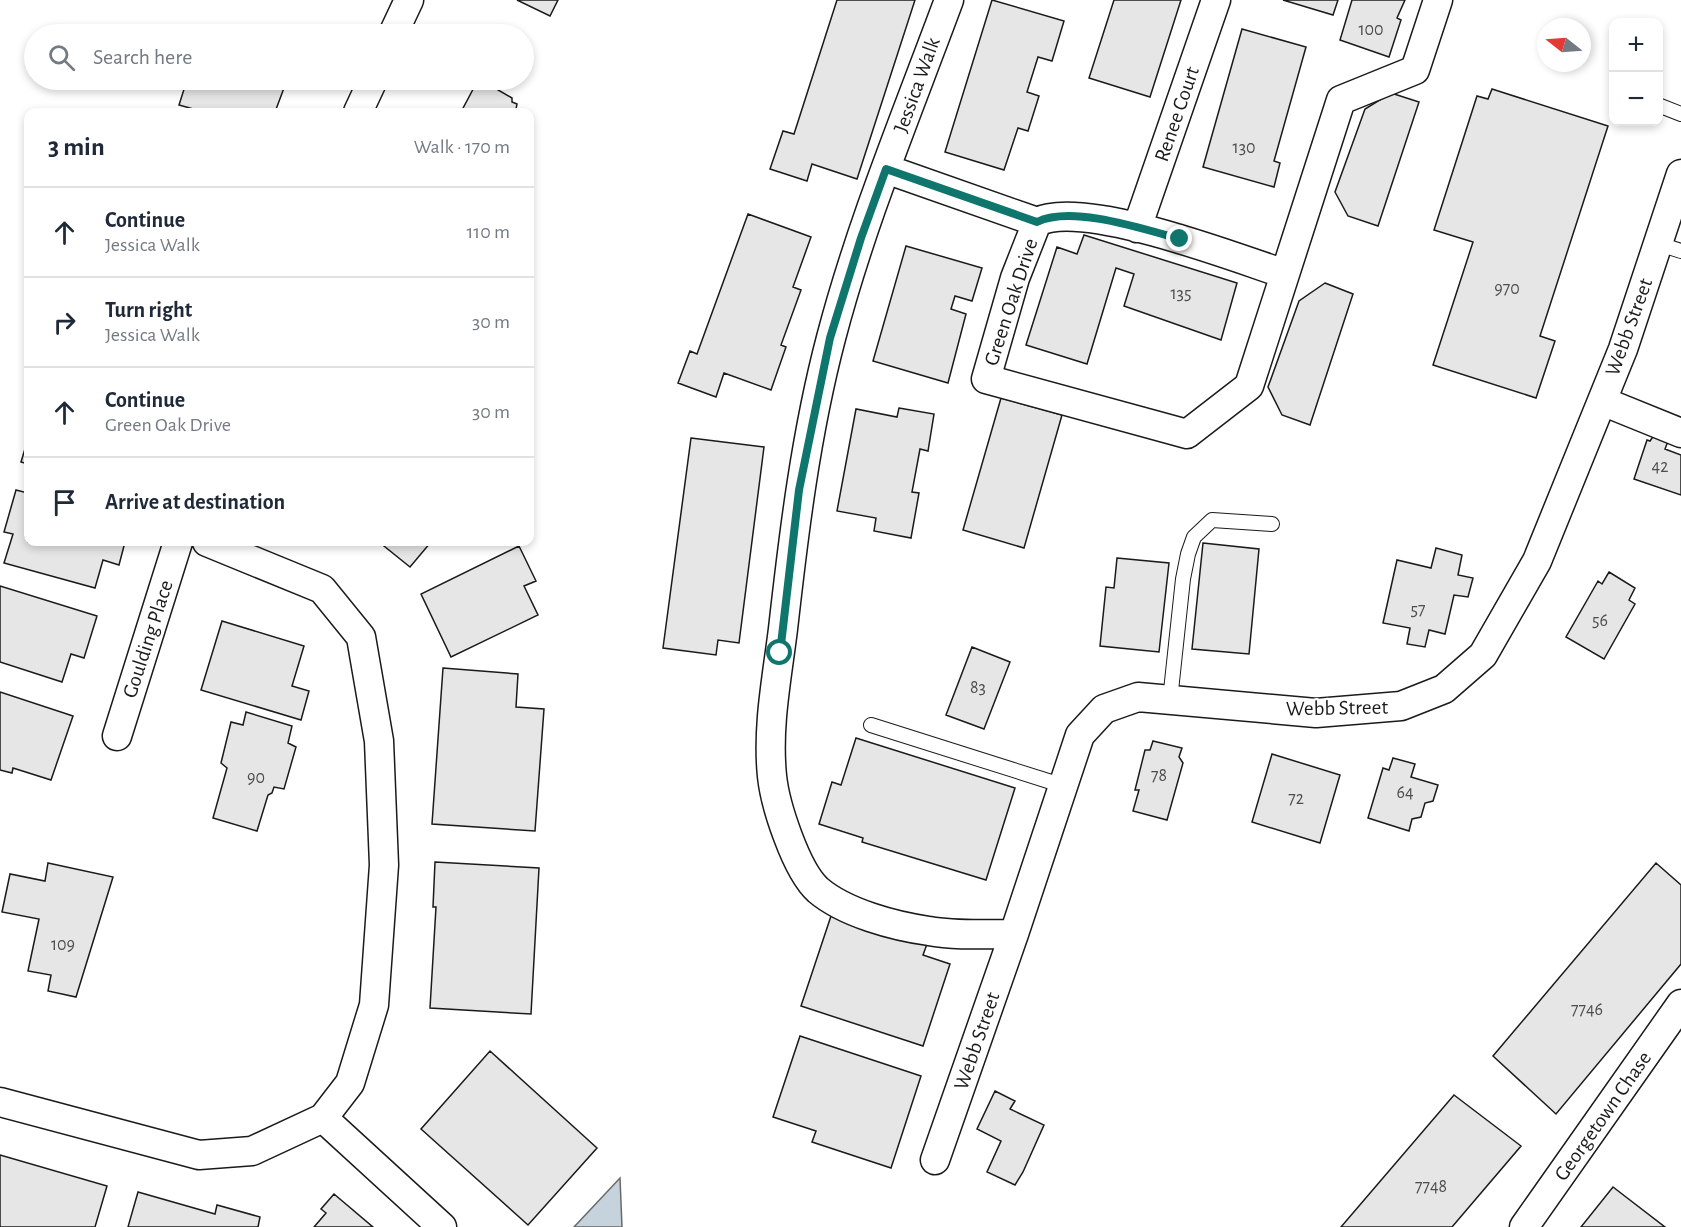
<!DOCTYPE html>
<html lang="en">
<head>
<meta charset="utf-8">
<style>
	body { margin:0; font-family:"Alegreya Sans",sans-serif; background:#f2f2f3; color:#1f2937 }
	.controls { position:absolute; right:18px; top:18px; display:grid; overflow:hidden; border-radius:12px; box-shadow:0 3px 9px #0003 }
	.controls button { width:54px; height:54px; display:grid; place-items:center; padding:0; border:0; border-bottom:2px solid #e0e1e3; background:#fff; color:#1f2937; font:30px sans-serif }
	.compass { position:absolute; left:1537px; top:18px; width:54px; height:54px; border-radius:50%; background:#fff; box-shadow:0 3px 9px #0003; rotate:287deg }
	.stop { position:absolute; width:18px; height:18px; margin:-14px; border:4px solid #0f766e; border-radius:50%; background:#fff }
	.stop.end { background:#0f766e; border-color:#fff; box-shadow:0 2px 6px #0008 }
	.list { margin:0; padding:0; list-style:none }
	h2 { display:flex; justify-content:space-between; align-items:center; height:78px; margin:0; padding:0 24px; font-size:26px }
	h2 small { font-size:20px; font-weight:400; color:#747a83 }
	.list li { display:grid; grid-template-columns:39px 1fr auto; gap:18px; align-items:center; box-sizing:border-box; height:90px; padding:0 24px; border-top:2px solid #e0e1e3 }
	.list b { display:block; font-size:22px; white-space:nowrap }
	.list p { margin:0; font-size:20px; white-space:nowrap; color:#747a83 }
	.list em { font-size:20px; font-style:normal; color:#747a83 }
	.icon { flex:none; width:33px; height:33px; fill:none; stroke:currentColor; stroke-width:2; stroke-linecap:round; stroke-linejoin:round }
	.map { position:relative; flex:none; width:1681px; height:1227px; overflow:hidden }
	.search { position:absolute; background:#fff; box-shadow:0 3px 9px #0003; left:24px; top:24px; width:510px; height:66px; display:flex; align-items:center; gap:15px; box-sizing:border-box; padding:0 21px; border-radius:33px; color:#747a83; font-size:22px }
	.panel { position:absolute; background:#fff; box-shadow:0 3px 9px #0003; left:24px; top:108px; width:510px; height:438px; border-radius:12px }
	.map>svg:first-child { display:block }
	.water { fill:#c6d2dc; stroke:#6a6a6a; stroke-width:1.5 }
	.building { fill:#e6e6e6; stroke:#1a1a1a; stroke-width:1.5 }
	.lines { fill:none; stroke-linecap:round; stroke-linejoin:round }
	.service-casing { stroke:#1a1a1a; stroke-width:16 }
	.minor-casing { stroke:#1a1a1a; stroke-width:31 }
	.service { stroke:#fff; stroke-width:14 }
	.minor { stroke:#fff; stroke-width:28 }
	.route { stroke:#0f766e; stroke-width:8 }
	.labels { text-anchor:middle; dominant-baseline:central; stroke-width:4.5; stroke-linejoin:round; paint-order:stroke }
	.number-label { font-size:18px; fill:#4d4d4d }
	.street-label { font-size:21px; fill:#1a1a1a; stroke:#fff }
</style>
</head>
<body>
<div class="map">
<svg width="1681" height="1227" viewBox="0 0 1681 1227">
	<rect width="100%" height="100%" fill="#fff"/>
	<!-- water -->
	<path class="water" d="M620,1178L622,1227H574Z"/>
	<!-- building -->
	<path class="building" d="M517,0H558L550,16Z
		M837,0H915L857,179L812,164L807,181L770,169L783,131L794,134Z
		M992,0L1064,21L1052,61L1038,57L1027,92L1039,96L1028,131L1018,128L1004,170L945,152Z
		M1114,0H1181L1150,97L1089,78Z
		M1283,0H1338L1333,15Z
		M1352,0H1405L1397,18L1401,20L1389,57L1340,40Z
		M1242,29L1306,47L1274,161L1280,163L1274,187L1203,167Z
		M187,80H287L275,112H204L179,105Z
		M478,80H503L498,90L512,98V102L517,104L516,109L523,112H461Z
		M1492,89L1608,126L1540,336L1555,341L1536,398L1433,365L1473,242L1434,230L1477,96L1488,99Z
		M1391,93L1419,102L1378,226L1348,216L1335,192L1365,109Z
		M748,214L811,237L793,287L801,290L781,345L786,347L771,390L724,373L716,397L678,383L690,351L697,354Z
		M1084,235L1237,283L1221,340L1124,306L1134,274L1116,268L1087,364L1026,345L1057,247L1077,254Z
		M906,246L982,268L972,301L955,296L951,309L966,314L948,383L873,361Z
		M1325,283L1353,294L1310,425L1282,415L1268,387L1299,301Z
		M1001,398L1062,415L1024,548L963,530Z
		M899,408L934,414L928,451L920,449L912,492L919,493L911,538L874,531L876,518L837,511L856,409L897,417Z
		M1659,428L1670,436L1665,449L1681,455V495L1634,479L1647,440L1650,441Z
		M691,438L764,447L739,643L718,640L716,655L663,648Z
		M28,439V464L21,462Z
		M16,490L28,493V542H125L119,565L103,560L95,588L4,563L13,534L4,532Z
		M379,542H431L410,567Z
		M1203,543L1259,549L1249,654L1192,649Z
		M519,546L536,581L524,586L538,615L451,657L421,594Z
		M1436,548L1462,555L1458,575L1473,578L1468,597L1454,595L1445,634L1429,630L1425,647L1407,644L1410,628L1383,623L1397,560L1431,568Z
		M1117,558L1169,563L1159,652L1100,646L1106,587L1114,588Z
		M1609,572L1635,588L1629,600L1635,604L1604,659L1566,637L1598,581L1602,584Z
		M0,586L97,616L84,658L71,654L62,682L0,662Z
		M222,621L304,646L292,686L309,691L301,720L201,690Z
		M972,647L1010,662L984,729L946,715Z
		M443,668L518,674L516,707L544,709L535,831L432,824Z
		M0,692L73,716L51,780L13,768L12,773L0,770Z
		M246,712L292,726L288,743L296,747L284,789L274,787L272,793L268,795L257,831L213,818L227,768L221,763L231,722L243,725Z
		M856,738L1015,788L986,880L862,842L863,838L819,824L832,782L841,785Z
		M1153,741L1182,748L1179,757L1183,763L1167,820L1133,811L1139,790H1135L1145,750H1150Z
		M1272,754L1340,775L1320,843L1252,822Z
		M1393,758L1415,764L1411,777L1438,785L1433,801L1425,803L1421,817L1412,819L1409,831L1368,818L1383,768L1389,770Z
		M435,862L539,868L531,1014L430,1008L436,907H433Z
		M48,863L113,877L76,997L48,991L51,975L28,971L39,919L2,912L10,874L45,881Z
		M1656,863L1681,885V964L1556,1114L1493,1056Z
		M832,913L927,944L923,955L950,964L923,1046L801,1006Z
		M800,1036L921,1076L891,1168L812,1142L816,1131L773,1117Z
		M490,1051L597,1148L528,1225L421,1129Z
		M995,1091L1015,1101L1010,1109L1044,1125L1023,1172L1015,1185L987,1172L1001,1141L977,1129Z
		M1454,1095L1521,1146L1452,1227H1341Z
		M0,1155L107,1186L95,1227H0Z
		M1613,1187L1665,1227H1581Z
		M138,1192L215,1214L217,1205L260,1217L258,1227H128Z
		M334,1194L373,1227H314L326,1213L321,1209Z"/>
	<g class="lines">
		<!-- service casing -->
		<g class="service-casing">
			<path id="service" d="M1658,105L1681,114
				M1659,244L1681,251
				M1170,700L1183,579L1188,554L1194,537L1212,520L1272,524
				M871,725L1064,786"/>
		</g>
		<!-- minor casing -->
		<g class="minor-casing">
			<path id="minor" d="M949,0C908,111 861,223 831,338C806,433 794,531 783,629C777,678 767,726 772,776C775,805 796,870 818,890C845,913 894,926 929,931C956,936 986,934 1014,934
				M393,34L409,0
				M358,112L373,80
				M886,169L1037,222
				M1137,228L1216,0
				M1285,274C1234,257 1083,199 1037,222L1015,278L986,379L1187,434L1249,386L1341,100L1415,70L1438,0
				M1602,401L1681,433
				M117,736L178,542
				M0,1102L199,1155L252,1151L323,1118L350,1083L374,1005L384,865L379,741L361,637L322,589L207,542
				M323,1118L442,1227
				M935,1160L1014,934L1080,735L1104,709L1138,697L1316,713L1401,706L1444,689L1483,655L1537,561L1623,349L1681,174
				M1524,1227L1681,1004"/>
		</g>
		<!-- service -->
		<use href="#service" class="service"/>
		<!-- minor -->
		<use href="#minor" class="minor"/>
	</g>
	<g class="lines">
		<!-- route -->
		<path class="route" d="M780,653L799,490L830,338L861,238L886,169L1037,222C1072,205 1143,229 1180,239"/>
	</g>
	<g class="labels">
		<!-- number labels -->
		<g class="number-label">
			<text x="1371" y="30">100</text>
			<text x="1244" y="148">130</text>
			<text x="1507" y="289">970</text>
			<text x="1181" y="294">135</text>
			<text x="1660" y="467">42</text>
			<text x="1418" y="610">57</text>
			<text x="1600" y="621">56</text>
			<text x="978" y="688">83</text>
			<text x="1159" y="776">78</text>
			<text x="256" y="778">90</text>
			<text x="1405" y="793">64</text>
			<text x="1296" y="799">72</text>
			<text x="63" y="945">109</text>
			<text x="1587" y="1010">7746</text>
			<text x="1431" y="1187">7748</text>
		</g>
		<!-- street labels -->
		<g class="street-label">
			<text transform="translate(917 85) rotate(-70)">Jessica Walk</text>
			<text transform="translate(1177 114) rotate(-71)">Renee Court</text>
			<text transform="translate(1011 302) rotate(-72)">Green Oak Drive</text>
			<text transform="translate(1629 327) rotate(-70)">Webb Street</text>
			<text transform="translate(148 639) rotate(-72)">Goulding Place</text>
			<text transform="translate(1337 708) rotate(-1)">Webb Street</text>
			<text transform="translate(977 1041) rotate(-71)">Webb Street</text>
			<text transform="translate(1603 1116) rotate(-55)">Georgetown Chase</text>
		</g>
	</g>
</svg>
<div class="controls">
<button>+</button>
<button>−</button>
</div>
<svg class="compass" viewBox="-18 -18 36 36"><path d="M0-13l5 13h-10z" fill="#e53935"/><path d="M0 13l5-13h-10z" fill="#747a83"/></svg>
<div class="stop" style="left:780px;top:653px"></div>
<div class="stop end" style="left:1180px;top:239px"></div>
<div class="search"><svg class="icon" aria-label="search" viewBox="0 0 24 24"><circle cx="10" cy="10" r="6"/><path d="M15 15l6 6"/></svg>Search here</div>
<section class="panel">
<h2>3 min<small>Walk · 170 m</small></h2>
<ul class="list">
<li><svg class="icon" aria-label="ahead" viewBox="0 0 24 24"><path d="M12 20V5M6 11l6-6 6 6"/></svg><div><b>Continue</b><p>Jessica Walk</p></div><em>110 m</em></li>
<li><svg class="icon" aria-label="right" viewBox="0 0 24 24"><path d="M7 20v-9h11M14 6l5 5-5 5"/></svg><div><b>Turn right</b><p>Jessica Walk</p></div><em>30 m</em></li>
<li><svg class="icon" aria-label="ahead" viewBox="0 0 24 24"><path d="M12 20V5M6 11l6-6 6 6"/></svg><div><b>Continue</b><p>Green Oak Drive</p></div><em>30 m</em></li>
<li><svg class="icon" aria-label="arrive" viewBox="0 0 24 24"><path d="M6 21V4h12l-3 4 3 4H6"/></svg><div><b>Arrive at destination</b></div></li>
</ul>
</section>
</div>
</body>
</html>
